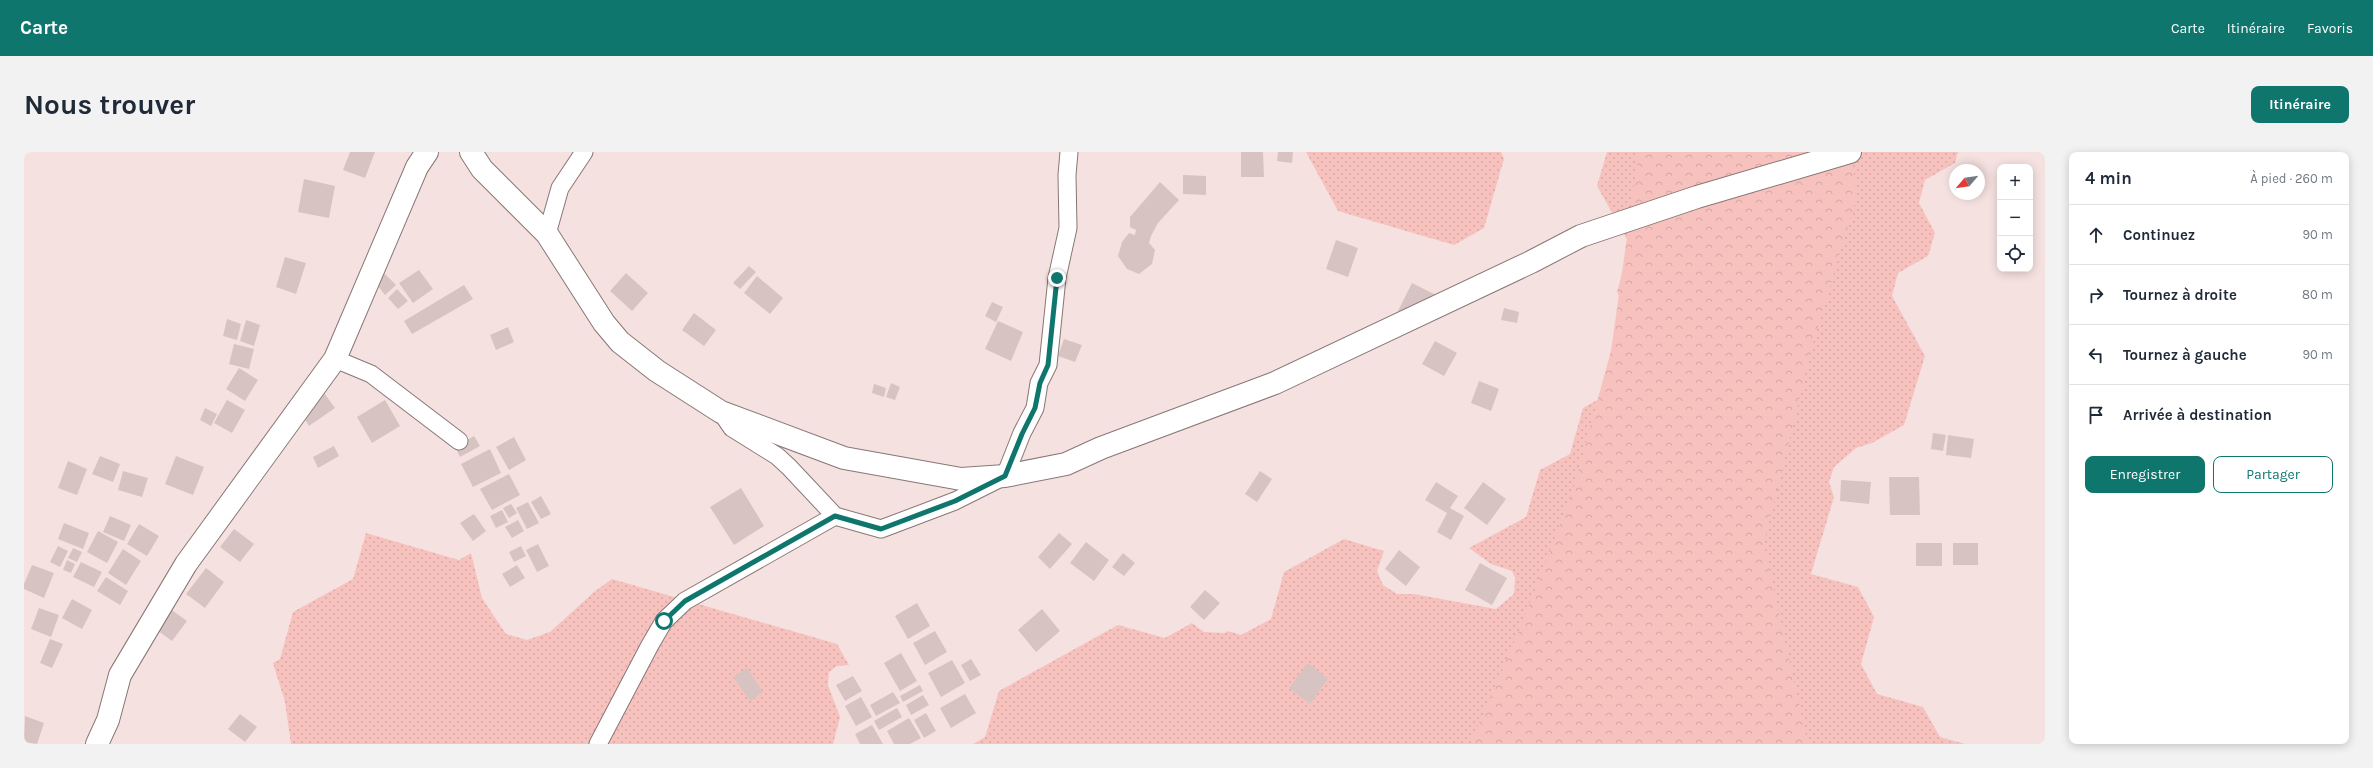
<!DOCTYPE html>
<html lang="fr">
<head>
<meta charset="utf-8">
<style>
	body { margin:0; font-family:Karla,sans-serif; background:#f2f2f3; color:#1f2937 }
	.controls { position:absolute; right:12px; top:12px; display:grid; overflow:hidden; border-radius:8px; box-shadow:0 2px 10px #0003 }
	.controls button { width:36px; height:36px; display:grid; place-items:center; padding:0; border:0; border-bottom:1px solid #e0e1e3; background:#fff; color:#1f2937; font:20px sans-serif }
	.compass { position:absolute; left:1925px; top:12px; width:36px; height:36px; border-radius:50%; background:#fff; box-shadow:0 2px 10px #0003; rotate:241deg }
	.stop { position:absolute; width:12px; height:12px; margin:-9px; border:3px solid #0f766e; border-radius:50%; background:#fff }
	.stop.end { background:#0f766e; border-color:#fff; box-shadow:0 1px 4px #0008 }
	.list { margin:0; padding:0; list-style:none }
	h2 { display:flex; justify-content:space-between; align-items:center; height:52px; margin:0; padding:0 16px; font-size:17px }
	h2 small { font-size:13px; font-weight:400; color:#747a83 }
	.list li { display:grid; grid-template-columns:26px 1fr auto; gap:12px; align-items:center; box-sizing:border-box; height:60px; padding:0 16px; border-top:1px solid #e0e1e3 }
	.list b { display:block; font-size:15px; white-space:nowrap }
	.list em { font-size:13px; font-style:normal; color:#747a83 }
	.actions { display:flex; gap:8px; padding:12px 16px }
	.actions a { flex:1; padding:9px 0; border:1px solid #0f766e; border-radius:8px; text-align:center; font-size:14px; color:#0f766e }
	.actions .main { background:#0f766e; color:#fff }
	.icon { flex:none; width:22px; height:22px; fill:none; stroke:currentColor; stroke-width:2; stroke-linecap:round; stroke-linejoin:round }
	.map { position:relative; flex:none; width:2021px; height:592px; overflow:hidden; border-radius:8px }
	header { display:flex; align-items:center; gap:24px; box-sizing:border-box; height:56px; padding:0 20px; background:#0f766e; color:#fff }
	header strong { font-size:19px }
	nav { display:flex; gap:22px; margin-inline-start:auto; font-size:14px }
	.intro { display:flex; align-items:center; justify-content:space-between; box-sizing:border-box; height:96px; padding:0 24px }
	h1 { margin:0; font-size:28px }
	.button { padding:10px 18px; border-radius:8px; background:#0f766e; color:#fff; font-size:14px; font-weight:700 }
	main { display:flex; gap:24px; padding:0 24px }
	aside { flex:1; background:#fff; border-radius:8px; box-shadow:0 2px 10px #0003 }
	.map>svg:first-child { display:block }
	.grass { fill:url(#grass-dots) }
	.forest { fill:url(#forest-crowns) }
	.building { fill:#d7c4c2 }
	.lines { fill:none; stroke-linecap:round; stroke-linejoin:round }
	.minor-casing { stroke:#887776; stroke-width:19 }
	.tertiary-casing { stroke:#887776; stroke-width:24 }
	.minor { stroke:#fff; stroke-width:17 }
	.tertiary { stroke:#fff; stroke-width:22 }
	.route { stroke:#0f766e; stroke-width:5 }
</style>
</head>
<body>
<header>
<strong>Carte</strong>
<nav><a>Carte</a><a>Itinéraire</a><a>Favoris</a></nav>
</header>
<div class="intro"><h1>Nous trouver</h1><a class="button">Itinéraire</a></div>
<main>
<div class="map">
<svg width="2021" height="592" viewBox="0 0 2021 592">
	<defs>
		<pattern id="grass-dots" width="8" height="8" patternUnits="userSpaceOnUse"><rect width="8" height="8" fill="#f7c2be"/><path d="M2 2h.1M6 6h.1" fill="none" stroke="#d4a7a4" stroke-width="1.8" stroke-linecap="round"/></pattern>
		<pattern id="forest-crowns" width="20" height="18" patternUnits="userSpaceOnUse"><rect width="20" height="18" fill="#f7c2be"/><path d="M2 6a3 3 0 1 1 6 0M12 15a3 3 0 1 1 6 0" fill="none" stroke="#d4a7a4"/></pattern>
	</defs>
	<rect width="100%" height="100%" fill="#f5e2e0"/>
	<!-- grass -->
	<path class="grass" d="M1282,0H1477L1480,7L1460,76L1430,93L1314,59Z
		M1583,0H1934L1931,11L1901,28L1895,51L1911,81L1904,104L1874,121L1868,144L1901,204L1880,273L1848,291L1832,296L1810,315L1805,330L1810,345L1787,422L1834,435L1850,465L1837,512L1853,542L1899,555L1916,585L1941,592H949L961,585L975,539L1094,473L1141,486L1168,471L1180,480L1201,481L1204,479L1217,483L1247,467L1260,420L1320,387L1360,399L1353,419L1359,433L1373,442H1390L1472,457L1490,442L1491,426L1488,419L1467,412L1445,396L1502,365L1516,318L1546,302L1559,256L1589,239L1609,170L1593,140L1606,93L1573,34Z
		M342,381L435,408L447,401L458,446L482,482L503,488L526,480L570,440L588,427L813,492L825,513L813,514L805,520L804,533L816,565L809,592H267L261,550L249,511L256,507L269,460L329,427Z"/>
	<!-- forest -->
	<path class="forest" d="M1612,0H1827L1833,44L1789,192L1740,392L1784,592H1446L1497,474L1548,341L1587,199L1613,14Z"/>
	<!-- building -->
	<path class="building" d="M326,0H351L341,26L319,18Z
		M1217,0H1239L1240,25H1217Z
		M1254,0H1269L1268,11L1253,9Z
		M1159,23L1182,24V43L1159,42Z
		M280,27L311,34L305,66L274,60Z
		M1136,30L1155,48L1134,71L1127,84L1125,91L1131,98L1128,112L1115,122L1103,117L1094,104L1098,90L1105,81L1111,83L1112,78L1106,75V65Z
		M1312,88L1334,96L1324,125L1302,117Z
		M261,105L282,111L272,142L252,135Z
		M725,114L732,120L716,137L709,131Z
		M355,116L372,133L361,143L350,129Z
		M395,118L409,137L389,151L375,131Z
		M602,121L624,141L608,159L586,139Z
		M733,124L759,146L746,162L720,141Z
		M1388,131L1416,145L1371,165Z
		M440,133L449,147L388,182L380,169Z
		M373,137L384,149L374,157L364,146Z
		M968,150L979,155L972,170L961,164Z
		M1480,156L1495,160L1493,171L1477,168Z
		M670,161L692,178L680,194L658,178Z
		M203,167L217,172L213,188L199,184Z
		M222,168L236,173L230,194L216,189Z
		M974,169L999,180L987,209L961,197Z
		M484,175L490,190L472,198L466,183Z
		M1040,187L1058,193L1051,210L1034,204Z
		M1411,189L1433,201L1420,224L1398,212Z
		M210,192L230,197L225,217L205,212Z
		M215,216L234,228L221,249L202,237Z
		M1455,229L1475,237L1467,259L1447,251Z
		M867,231L876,235L871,248L862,245Z
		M850,232L862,236L860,245L848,241Z
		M298,238L311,256L285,274L276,259Z
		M203,248L221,258L208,281L190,271Z
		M361,248L376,274L348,291L333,265Z
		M181,256L193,262L187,274L176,268Z
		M1909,281L1922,283L1919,299L1907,297Z
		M1924,283L1950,287L1947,306L1922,303Z
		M450,284L456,294L436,305L431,295Z
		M490,285L502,308L485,318L472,295Z
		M310,294L315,304L294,316L289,305Z
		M466,297L477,321L449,335L437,312Z
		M76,304L96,312L89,330L68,322Z
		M152,304L180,315L169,343L141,332Z
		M44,309L63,317L53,343L34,336Z
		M99,319L124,326L118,345L94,338Z
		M1236,319L1248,327L1233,350L1221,342Z
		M485,322L496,343L468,358L456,337Z
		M1865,325H1895L1896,363H1866Z
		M1817,328L1847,330L1845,352L1816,349Z
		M1412,330L1434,344L1426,356L1440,364L1427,388L1413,380L1423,361L1401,348Z
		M1459,330L1482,347L1463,373L1440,356Z
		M717,336L740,374L710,393L686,355Z
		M517,344L527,362L517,367L507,350Z
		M504,350L515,371L503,377L492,356Z
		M487,352L493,361L485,366L479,356Z
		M478,358L484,370L472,376L466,364Z
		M450,362L462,379L449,389L436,371Z
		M86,364L107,373L100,389L79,380Z
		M494,368L500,379L488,386L481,375Z
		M40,371L65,381L59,397L34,387Z
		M115,372L135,384L123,404L103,392Z
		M210,377L230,392L216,410L196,395Z
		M74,379L94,390L83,411L63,400Z
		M1035,381L1048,392L1026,417L1014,405Z
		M1062,390L1085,408L1070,429L1046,411Z
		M1892,391H1918V414H1892Z
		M1929,391H1954V413H1929Z
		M514,392L525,414L513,420L502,398Z
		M34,394L44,399L36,415L26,410Z
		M497,394L502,404L490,410L485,400Z
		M49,396L58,400L53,410L44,406Z
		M99,397L117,409L102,433L84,421Z
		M1375,398L1396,415L1382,434L1361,417Z
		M1099,401L1111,411L1100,424L1088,415Z
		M43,408L51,412L47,421L39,418Z
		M57,410L78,420L70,435L49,425Z
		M1456,411L1483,426L1468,453L1441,438Z
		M8,413L30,421L20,446L0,437V432Z
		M493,413L501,426L486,435L478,422Z
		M182,416L200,430L181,456L162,442Z
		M82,425L104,439L96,453L73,439Z
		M1181,438L1196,451L1180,468L1166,455Z
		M48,447L68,458L58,477L38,466Z
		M893,451L906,474L884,487L871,464Z
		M15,456L35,463L27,485L7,477Z
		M145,456L163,469L148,489L130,476Z
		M1018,457L1036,479L1012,500L994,478Z
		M911,479L923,500L901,513L889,491Z
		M26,487L39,492L28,516L16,511Z
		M877,501L893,529L876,539L860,511Z
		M947,507L957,523L946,529L937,513Z
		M928,508L941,531L917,545L904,521Z
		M1284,511L1304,527L1286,552L1265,536Z
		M723,516L739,540L726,549L709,525Z
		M829,524L838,539L821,549L812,533Z
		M896,533L899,539L879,550L876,544Z
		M869,540L876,551L852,564L846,553Z
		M941,542L952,561L927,576L916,556Z
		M899,543L905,553L887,563L882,553Z
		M837,545L848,565L832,574L821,554Z
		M873,556L878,565L855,578L850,569Z
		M902,561L912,579L900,586L890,568Z
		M216,562L233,575L221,590L204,577Z
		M1,564L20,571L13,592L0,590Z
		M885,566L897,586L886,592H870L863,579Z
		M848,573L859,592H836L831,582Z"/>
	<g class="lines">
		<!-- minor casing -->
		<g class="minor-casing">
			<path id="minor" d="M523,82L536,36L560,0
				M311,207L347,222L435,289
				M697,260L708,276L753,304L765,315L811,364L857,377L931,349L981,324L998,281L1011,256L1015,231L1024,213L1033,126L1044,76L1043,23L1045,0
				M574,592L626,493L640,469L661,449L811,364"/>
		</g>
		<!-- tertiary casing -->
		<g class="tertiary-casing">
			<path id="tertiary" d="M447,0L458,17L523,82L580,171L596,190L633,219L697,260L820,306L937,327L981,324L1042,312L1077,296L1251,231L1507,110L1557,84L1673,45L1826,0
				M73,592L84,568L96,523L162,412L311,207L393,15L403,0"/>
		</g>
		<!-- minor -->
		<use href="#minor" class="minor"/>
		<!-- tertiary -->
		<use href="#tertiary" class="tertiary"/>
	</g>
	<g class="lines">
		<!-- route -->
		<path class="route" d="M640,469L661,449L811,364L857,377L931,349L981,324L998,282L1011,256L1016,231L1024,213L1033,126"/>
	</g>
</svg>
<div class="controls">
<button>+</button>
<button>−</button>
<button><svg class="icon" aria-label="locate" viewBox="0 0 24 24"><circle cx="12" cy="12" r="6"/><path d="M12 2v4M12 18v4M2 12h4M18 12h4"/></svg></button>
</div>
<svg class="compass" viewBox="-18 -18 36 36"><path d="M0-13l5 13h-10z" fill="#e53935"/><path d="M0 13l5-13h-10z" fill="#747a83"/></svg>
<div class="stop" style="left:640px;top:469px"></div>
<div class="stop end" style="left:1033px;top:126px"></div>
</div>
<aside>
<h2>4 min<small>À pied · 260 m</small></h2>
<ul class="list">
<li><svg class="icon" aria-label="ahead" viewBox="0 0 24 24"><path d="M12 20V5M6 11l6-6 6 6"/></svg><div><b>Continuez</b></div><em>90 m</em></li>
<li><svg class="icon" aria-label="right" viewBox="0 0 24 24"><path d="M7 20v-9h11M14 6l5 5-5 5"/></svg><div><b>Tournez à droite</b></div><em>80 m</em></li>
<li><svg class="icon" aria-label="left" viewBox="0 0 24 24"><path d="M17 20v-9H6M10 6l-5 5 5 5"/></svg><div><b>Tournez à gauche</b></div><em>90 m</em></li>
<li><svg class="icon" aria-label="arrive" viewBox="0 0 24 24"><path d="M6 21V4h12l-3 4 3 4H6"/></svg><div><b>Arrivée à destination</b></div></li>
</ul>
<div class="actions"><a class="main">Enregistrer</a><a>Partager</a></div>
</aside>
</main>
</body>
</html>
